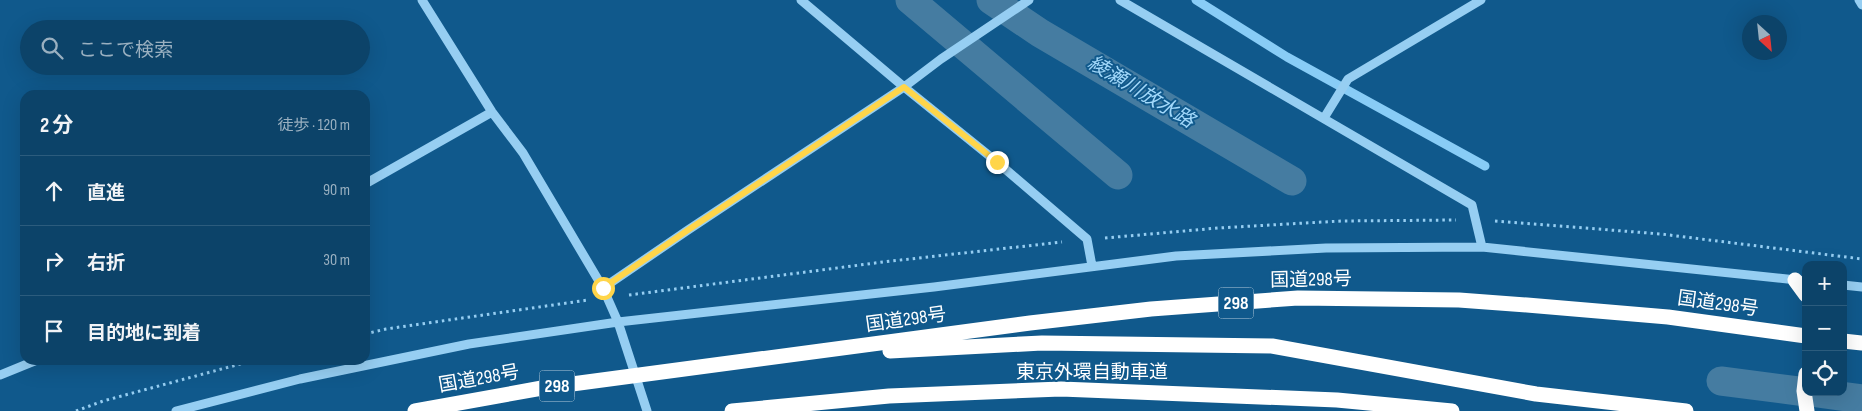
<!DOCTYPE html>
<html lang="ja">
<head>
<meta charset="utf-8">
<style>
	body { margin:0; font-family:"Sofia Sans Condensed","Noto Sans JP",sans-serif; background:#1a4e71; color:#f1f3f6 }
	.controls { position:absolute; right:15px; bottom:15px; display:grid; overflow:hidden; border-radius:10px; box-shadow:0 5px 20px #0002 }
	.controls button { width:45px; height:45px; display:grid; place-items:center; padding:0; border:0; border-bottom:1px solid #2c5c7d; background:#0c4369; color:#f1f3f6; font:25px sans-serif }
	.compass { position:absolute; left:1742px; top:15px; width:45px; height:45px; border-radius:50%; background:#0c4369; box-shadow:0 5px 20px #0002; rotate:153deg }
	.stop { position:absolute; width:15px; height:15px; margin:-11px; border:4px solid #ffd54a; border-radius:50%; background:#fff }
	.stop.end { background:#ffd54a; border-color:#fff; box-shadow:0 1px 5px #0008 }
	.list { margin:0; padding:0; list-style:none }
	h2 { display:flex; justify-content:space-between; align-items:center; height:65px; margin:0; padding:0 20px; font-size:21px }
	h2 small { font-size:16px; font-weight:400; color:#9ab0c0 }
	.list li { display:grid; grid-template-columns:32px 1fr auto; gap:15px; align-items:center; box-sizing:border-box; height:70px; padding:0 20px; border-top:1px solid #2c5c7d }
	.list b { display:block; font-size:19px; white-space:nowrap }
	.list em { font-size:16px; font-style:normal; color:#9ab0c0 }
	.icon { flex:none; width:28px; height:28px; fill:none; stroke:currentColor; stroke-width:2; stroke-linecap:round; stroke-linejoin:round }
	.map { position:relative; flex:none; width:1862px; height:411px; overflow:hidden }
	.search { position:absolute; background:#0c4369; box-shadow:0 5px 20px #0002; left:20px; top:20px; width:350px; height:55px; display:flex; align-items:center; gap:12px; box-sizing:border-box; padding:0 18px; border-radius:28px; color:#9ab0c0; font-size:19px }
	.panel { position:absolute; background:#0c4369; box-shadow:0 5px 20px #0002; left:20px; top:90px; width:350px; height:275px; border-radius:15px }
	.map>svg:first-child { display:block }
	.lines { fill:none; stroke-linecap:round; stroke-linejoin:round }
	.stream { stroke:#88ccf6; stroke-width:9 }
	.canal { stroke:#457ca1; stroke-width:29 }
	.path { stroke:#96cef2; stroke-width:3; stroke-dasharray:2.5 4; stroke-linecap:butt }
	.minor { stroke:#96cef2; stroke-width:9 }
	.highway { stroke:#fff; stroke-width:15 }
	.route { stroke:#ffd54a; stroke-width:6 }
	.labels { text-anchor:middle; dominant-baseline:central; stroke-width:4; stroke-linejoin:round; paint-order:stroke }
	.shield { fill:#10598c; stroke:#b7cddc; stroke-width:1 }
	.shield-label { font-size:18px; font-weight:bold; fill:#fff }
	.street-label { font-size:19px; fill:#fff; stroke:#10598c }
	.water-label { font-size:20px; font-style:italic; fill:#a2d8fa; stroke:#10598c }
</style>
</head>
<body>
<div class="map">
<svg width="1862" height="411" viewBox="0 0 1862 411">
	<rect width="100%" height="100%" fill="#10598c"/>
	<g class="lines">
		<!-- stream -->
		<path class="stream" d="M1196,0L1287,57L1485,166"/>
		<!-- canal -->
		<path class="canal" d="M910,0L1118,175
			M991,0L1040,33L1292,181
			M1721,381L1806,392
			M1810,392L1862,399"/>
		<!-- path -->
		<path class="path" d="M1495,221L1661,234L1862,259
			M1105,238L1218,228L1341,221L1456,220
			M629,295L883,262L1062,242
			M365,334L386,329L588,300
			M76,411L103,401L255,360"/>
		<!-- minor -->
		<path class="minor" d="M422,0L492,112L523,153L603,288L618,322L647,411
			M801,0L904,87L997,162L1087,239L1092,266
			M1120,0L1472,205L1482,247
			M1859,0L1862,5
			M1324,118L1348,79L1481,0
			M365,184L492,112
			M1843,285L1862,287
			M603,288L688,230L904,87L941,59L1029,0
			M0,375L37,360
			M176,411L300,379L469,344L618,322L934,287L1176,256L1326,248L1482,247L1806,281"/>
		<!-- highway -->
		<path class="highway" d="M1795,280L1806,295
			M1843,341L1862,343
			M890,351L1042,343L1272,346L1536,394L1686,411
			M1806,374L1804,391L1807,411
			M415,411L542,388L1030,323L1151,309L1298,298L1459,300L1527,305L1668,317L1806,336
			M732,411L889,396L1061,389L1337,400L1452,411"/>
	</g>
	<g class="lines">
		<!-- route -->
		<path class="route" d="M603,288L688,230L904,87L997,162"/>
	</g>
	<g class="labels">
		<!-- shield labels -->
		<g class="shield">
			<rect x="1218.5" y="287.5" width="35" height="31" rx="4"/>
			<rect x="539.5" y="370.5" width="35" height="31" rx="4"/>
		</g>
		<g class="shield-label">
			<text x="1236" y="303">298</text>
			<text x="557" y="386">298</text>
		</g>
		<!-- street labels -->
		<g class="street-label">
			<text transform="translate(1311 280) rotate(-1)">国道298号</text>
			<text transform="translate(1718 304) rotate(8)">国道298号</text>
			<text transform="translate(906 320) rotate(-8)">国道298号</text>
			<text x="1092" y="372">東京外環自動車道</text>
			<text transform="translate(479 379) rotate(-10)">国道298号</text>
		</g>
		<!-- water labels -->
		<g class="water-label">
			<text transform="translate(1141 92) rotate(31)">綾瀬川放水路</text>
		</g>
	</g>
</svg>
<div class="controls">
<button>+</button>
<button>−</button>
<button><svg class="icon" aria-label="locate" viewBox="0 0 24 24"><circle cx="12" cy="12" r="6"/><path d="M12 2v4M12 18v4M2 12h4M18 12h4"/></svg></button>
</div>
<svg class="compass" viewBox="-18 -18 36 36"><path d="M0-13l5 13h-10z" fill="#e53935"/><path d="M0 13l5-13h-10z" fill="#9ab0c0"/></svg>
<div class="stop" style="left:603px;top:288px"></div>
<div class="stop end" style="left:997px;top:162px"></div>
<div class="search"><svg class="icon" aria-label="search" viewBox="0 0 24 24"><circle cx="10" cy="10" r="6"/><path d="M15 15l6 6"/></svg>ここで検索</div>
<section class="panel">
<h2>2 分<small>徒歩 · 120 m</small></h2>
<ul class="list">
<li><svg class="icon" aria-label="ahead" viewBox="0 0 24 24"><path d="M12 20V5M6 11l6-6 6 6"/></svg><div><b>直進</b></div><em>90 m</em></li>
<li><svg class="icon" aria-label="right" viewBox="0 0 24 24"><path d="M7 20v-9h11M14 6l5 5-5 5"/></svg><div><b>右折</b></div><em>30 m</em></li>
<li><svg class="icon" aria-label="arrive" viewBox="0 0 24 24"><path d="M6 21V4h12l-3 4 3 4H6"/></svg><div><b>目的地に到着</b></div></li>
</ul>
</section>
</div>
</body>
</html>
